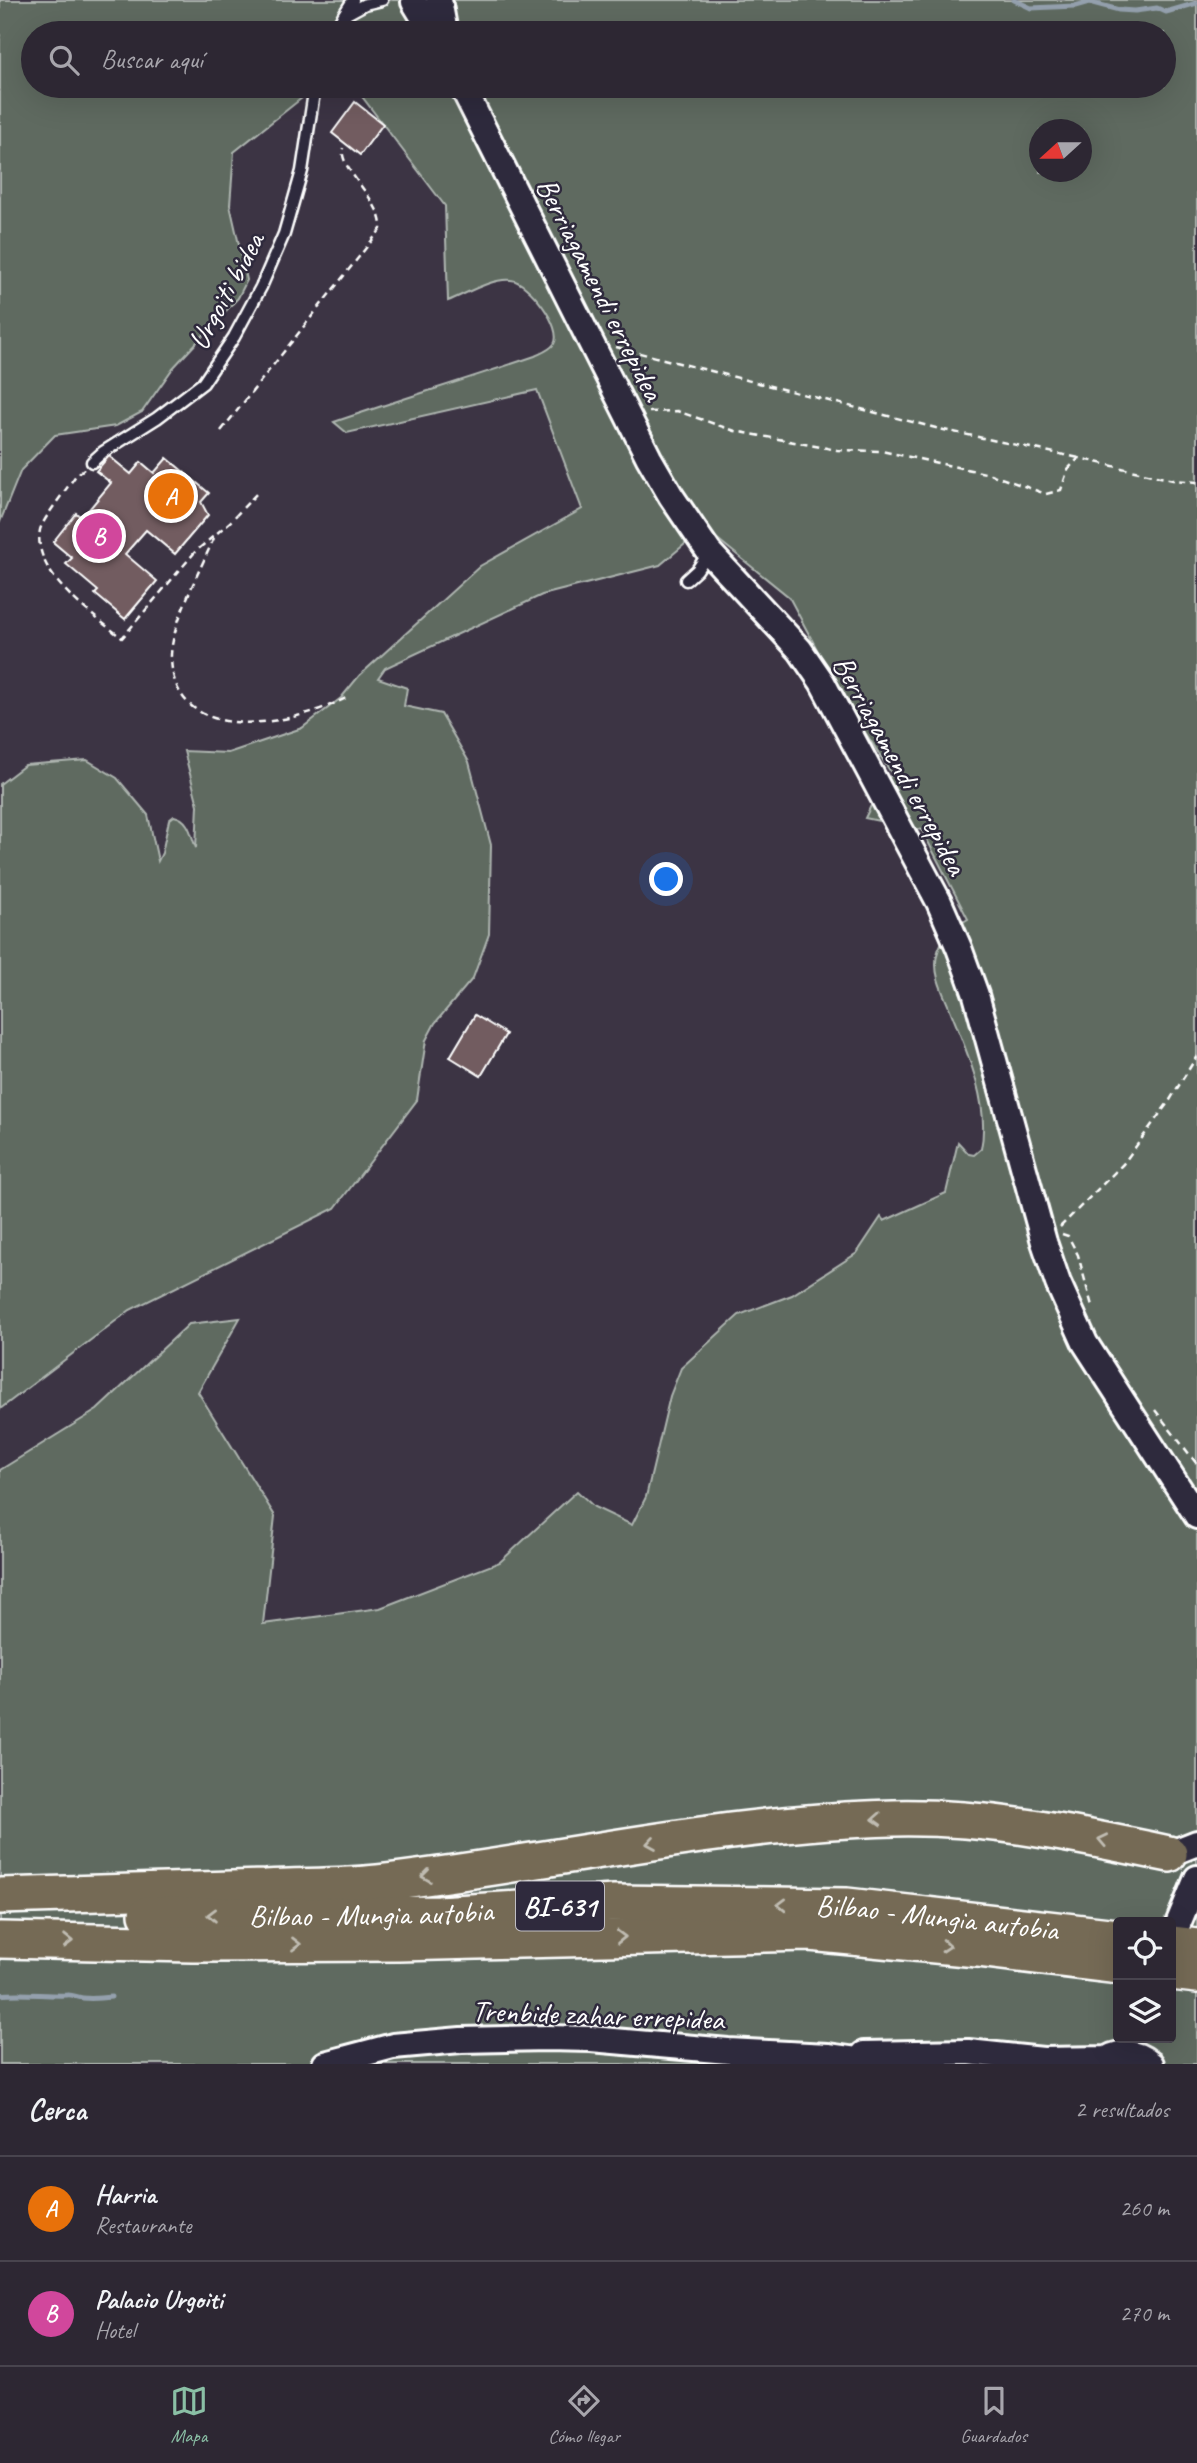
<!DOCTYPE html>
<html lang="es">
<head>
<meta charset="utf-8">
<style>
	body { margin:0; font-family:Caveat,sans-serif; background:#352f3b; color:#f1f3f6 }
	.controls { position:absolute; right:21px; bottom:21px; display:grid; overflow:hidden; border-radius:7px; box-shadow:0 7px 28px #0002 }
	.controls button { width:63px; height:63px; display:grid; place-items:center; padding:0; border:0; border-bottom:2px solid #48444e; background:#2d2733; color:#f1f3f6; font:35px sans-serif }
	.compass { position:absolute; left:1029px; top:119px; width:63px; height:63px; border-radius:50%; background:#2d2733; box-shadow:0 7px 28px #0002; rotate:249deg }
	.you { position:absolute; left:667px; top:880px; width:24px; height:24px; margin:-18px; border:5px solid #fff; border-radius:50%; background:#1a73e8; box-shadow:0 0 0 10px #1a73e833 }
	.badge { display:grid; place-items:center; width:46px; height:46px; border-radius:50%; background:#8abfa5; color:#fff; font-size:23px; font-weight:700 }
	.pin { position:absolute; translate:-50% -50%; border:4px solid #fff; box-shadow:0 2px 7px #0006 }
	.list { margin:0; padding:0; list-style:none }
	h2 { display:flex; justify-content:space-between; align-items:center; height:91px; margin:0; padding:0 28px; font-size:30px }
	h2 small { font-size:23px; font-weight:400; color:#a7a5ac }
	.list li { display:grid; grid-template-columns:46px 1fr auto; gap:21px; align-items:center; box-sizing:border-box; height:105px; padding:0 28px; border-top:2px solid #48444e }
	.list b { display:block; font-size:26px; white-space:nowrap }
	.list p { margin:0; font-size:23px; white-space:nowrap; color:#a7a5ac }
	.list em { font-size:23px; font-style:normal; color:#a7a5ac }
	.icon { flex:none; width:38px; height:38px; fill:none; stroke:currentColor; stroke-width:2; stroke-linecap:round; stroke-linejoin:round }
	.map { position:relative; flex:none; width:1197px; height:2064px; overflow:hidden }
	.search { position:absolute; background:#2d2733; box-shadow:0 7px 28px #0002; left:21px; right:21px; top:21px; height:77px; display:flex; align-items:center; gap:18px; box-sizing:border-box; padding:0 24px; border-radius:38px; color:#a7a5ac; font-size:26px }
	.sheet { height:301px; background:#2d2733 }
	nav { display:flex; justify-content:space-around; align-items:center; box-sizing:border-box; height:98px; border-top:2px solid #48444e; background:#2d2733; font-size:19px; color:#a7a5ac }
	nav a { display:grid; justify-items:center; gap:4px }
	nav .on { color:#8abfa5 }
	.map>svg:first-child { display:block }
	.green { fill:#5e6b61; stroke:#aeb5b0; stroke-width:2; fill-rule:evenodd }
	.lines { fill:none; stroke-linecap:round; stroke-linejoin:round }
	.stream { stroke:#94a0ad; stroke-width:5 }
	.building { fill:#725b60; stroke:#fff; stroke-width:2 }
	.service-casing { stroke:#fff; stroke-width:15 }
	.tertiary-casing { stroke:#fff; stroke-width:30 }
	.motorway-casing { stroke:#fff; stroke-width:40 }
	.path { stroke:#fff; stroke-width:2.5; stroke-dasharray:7 5; stroke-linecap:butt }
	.service { stroke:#2f2a3d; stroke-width:10 }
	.tertiary { stroke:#2f2a3d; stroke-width:24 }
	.motorway { stroke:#746b55; stroke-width:35 }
	.oneway { stroke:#c0bcb2 }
	.labels { text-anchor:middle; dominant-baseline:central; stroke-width:5; stroke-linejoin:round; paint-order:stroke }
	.shield { fill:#2f2a3d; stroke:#c1bfc5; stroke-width:2 }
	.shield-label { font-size:28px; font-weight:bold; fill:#fff }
	.street-label { font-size:30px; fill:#fff; stroke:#2f2a3d }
</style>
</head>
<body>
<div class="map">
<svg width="1197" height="2064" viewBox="0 0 1197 2064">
	<rect width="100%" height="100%" fill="#3c3444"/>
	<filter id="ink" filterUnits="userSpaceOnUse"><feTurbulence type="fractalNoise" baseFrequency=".0143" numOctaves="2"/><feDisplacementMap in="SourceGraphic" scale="14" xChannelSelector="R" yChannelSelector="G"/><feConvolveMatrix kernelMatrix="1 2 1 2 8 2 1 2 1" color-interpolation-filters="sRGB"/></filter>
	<g filter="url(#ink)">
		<!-- green -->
		<path class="green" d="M0,0H1197V2064H0V1470L97,1410L189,1324L240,1318L198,1392L275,1516L263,1624L380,1608L500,1562L577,1491L594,1507L632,1525L646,1497L670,1396L681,1368L739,1315L792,1295L857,1253L881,1217L884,1221L946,1193L958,1142L969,1154L974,1155L981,1149C990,1107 969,1056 953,1017C946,998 932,976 937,955C941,937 954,927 968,919L922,830L865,818L877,793L892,774L843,698L789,597L704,528L660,565L542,595L385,668L378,678L407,688L404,706L441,714L469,762L491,845L489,934L473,978L435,1023L426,1040L417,1100L335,1208L130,1310L0,1409V784L25,765L87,760L117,778L148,815L158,861L162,853L169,820L174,816C190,819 191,836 196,848L198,805L184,751L228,753L302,728L341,698L359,676L480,566L582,509L537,390L347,433L334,422C401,399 468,379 535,356C541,353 550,350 554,344C564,328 528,281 511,280C491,278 466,294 448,301L445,206L354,86H1164V33H33V86H317L234,152L230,205L247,280L238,298L173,368L142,412L116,426L55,435L21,470L0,522ZM1040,130H1082V172H1040ZM1118,1922H1171V2038H1118Z"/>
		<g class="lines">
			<!-- stream -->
			<path class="stream" d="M1014,0L1031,8L1075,6L1089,2L1119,10L1135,11L1157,8L1166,12L1197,3
				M0,1995C23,1992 45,1996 67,1995C72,1994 78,1998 83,1998C92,1999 103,1998 111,1997"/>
		</g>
		<!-- building -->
		<path class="building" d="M355,102L383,124L360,155L332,133Z
			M109,456L131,474L141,462L154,473L167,458L209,493L201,502L208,515L175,554L146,530L125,554L157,581L125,619L95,594L98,591L66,564L72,558L53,542L76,513L82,518L111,483L96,471Z
			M475,1015L506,1034L481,1076L450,1057Z"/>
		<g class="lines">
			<!-- service casing -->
			<g class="service-casing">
				<path id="service" d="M353,0L343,16L365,4L382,0
					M334,33L343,16
					M92,462L103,452L157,418L203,383L234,337L261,287L284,234L302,171L315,86
					M686,580L697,570L709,552"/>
			</g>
			<!-- tertiary casing -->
			<g class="tertiary-casing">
				<path id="tertiary" d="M439,0L445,33
					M414,2L433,33
					M462,86L649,458L671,496L709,552L800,650L822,682L939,902L959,948L976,995L1044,1242L1058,1283L1085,1343L1197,1516
					M1169,1854L1197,1843
					M1171,1941L1197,1878
					M864,2054L968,2052L1043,2060L1105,2059
					M325,2064L393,2046L461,2040L547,2038L591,2039L728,2051L828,2056L885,2064
					M1100,2064C1116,2050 1135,2050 1151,2064"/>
			</g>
			<!-- motorway casing -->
			<g class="motorway-casing">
				<g id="motorway">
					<path d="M0,1896C89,1893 177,1891 266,1888C303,1886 341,1887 378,1883C551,1863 721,1822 894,1818C988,1816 1079,1835 1169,1854"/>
					<path id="s1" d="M147,1914L287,1916L439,1914L614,1903L847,1906L1118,1937"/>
					<path d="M0,1940L193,1944L399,1943L810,1933L977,1949L1118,1966"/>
					<path d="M1171,1944L1197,1947"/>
					<path d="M1171,1972L1197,1975"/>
				</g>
			</g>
			<!-- path -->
			<path class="path" d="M616,347L944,430L1079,458
				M649,412L677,411L735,431L837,450L881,451L990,474L1046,494L1061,490L1068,469L1079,458L1173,480L1197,482
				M221,431L381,229C383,200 338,170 343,148
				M84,469L76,475C69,486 42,520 40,530C32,575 92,614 122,638L195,552L230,522L257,493
				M214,538C201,568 170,627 171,658C174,750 295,725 348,697
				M1060,1227L1123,1164L1170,1100L1197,1056
				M1062,1234L1068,1236L1078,1255L1092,1306
				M1155,1410L1197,1464"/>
			<!-- service -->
			<use href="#service" class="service"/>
			<!-- tertiary -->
			<use href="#tertiary" class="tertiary"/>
			<!-- motorway -->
			<use href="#motorway" class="motorway"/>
		</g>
		<!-- one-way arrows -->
		<defs><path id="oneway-chevron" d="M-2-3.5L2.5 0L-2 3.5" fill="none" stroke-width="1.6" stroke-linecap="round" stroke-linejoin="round" transform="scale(1.75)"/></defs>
		<g class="oneway">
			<use href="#oneway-chevron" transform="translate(877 1819) rotate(177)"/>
			<use href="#oneway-chevron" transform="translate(1103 1840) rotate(-168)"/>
			<use href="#oneway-chevron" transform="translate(651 1843) rotate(171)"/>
			<use href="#oneway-chevron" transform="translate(426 1876) rotate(172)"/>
			<use href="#oneway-chevron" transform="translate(782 1905) rotate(-179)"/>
			<use href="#oneway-chevron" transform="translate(212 1915) rotate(-179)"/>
			<use href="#oneway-chevron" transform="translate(621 1937) rotate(-1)"/>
			<use href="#oneway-chevron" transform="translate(68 1941) rotate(1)"/>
			<use href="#oneway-chevron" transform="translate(296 1944)"/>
			<use href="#oneway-chevron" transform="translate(946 1946) rotate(5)"/>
		</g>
	</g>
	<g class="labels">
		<!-- shield labels -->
		<rect class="shield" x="516" y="1881.5" width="88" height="49" rx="5"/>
		<g class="shield-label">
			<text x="560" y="1906">BI-631</text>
		</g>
		<!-- street labels -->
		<g class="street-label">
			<text transform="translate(600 289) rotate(63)">Berriagamendi errepidea</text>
			<text transform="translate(226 291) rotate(-62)">Urgoiti bidea</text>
			<text transform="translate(900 765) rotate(61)">Berriagamendi errepidea</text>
			<text stroke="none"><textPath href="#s1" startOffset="224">Bilbao - Mungia autobia</textPath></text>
			<text stroke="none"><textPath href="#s1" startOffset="791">Bilbao - Mungia autobia</textPath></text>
			<text transform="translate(598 2015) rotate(2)">Trenbide zahar errepidea</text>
		</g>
	</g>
</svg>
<div class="controls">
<button><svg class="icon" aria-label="locate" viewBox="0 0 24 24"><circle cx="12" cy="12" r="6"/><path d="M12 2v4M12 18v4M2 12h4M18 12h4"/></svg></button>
<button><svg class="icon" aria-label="layers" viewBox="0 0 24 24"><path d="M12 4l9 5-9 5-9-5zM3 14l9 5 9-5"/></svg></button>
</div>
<svg class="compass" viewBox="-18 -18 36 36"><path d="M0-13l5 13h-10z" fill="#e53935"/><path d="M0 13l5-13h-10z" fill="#a7a5ac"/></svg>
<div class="you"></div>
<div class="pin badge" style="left:171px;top:496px;background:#e8710a">A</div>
<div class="pin badge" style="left:99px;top:536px;background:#d1479c">B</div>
<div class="search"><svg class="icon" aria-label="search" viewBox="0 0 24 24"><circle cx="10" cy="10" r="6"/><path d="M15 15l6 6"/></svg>Buscar aquí</div>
</div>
<section class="sheet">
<h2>Cerca<small>2 resultados</small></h2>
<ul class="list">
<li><span class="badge" style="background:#e8710a">A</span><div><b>Harria</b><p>Restaurante</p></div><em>260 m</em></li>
<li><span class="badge" style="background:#d1479c">B</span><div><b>Palacio Urgoiti</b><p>Hotel</p></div><em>270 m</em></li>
</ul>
</section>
<nav>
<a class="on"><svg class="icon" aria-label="map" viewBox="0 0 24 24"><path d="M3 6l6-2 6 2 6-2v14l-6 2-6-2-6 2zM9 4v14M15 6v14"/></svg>Mapa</a>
<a><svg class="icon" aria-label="directions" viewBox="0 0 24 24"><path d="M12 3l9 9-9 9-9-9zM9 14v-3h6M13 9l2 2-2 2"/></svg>Cómo llegar</a>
<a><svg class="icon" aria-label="saved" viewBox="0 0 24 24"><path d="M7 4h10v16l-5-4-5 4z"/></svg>Guardados</a>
</nav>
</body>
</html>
